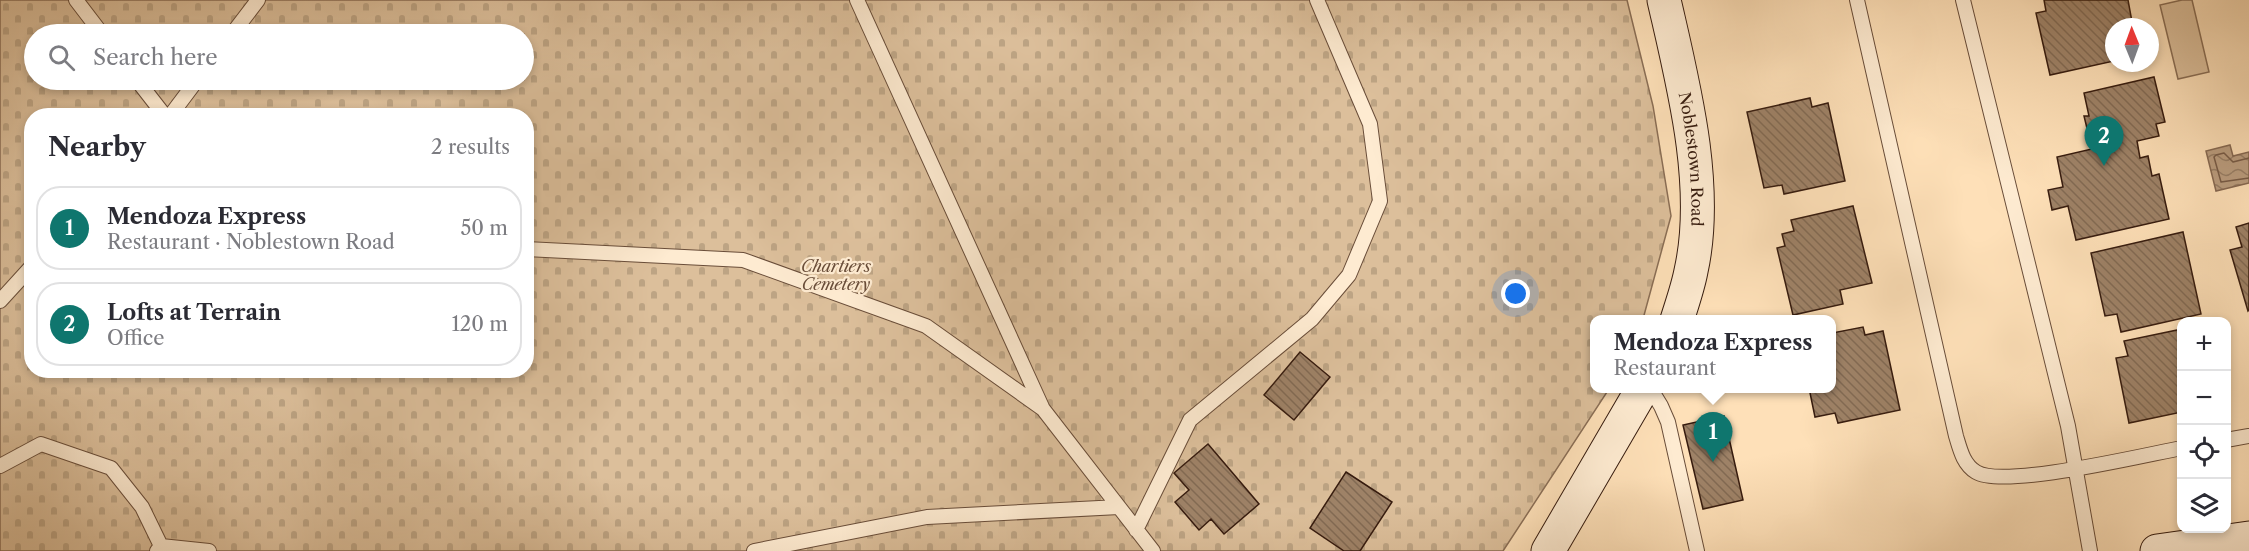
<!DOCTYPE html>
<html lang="en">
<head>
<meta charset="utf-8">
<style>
	body { margin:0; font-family:"Libre Caslon Text",serif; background:#f2f2f3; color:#2b2b33 }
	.controls { position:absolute; right:18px; bottom:18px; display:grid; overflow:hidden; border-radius:12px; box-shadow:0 3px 9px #0003 }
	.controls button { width:54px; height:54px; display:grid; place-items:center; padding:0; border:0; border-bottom:2px solid #e1e1e2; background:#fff; color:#2b2b33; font:30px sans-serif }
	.compass { position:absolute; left:2105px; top:18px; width:54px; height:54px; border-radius:50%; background:#fff; box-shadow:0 3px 9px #0003; rotate:359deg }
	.you { position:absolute; left:1516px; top:294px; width:21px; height:21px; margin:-15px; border:4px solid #fff; border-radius:50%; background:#1a73e8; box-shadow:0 0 0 9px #1a73e833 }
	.badge { display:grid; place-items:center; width:39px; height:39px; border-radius:50%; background:#0f766e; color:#fff; font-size:20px; font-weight:700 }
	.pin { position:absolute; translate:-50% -50px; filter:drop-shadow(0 2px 3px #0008) }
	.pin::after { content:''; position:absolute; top:32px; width:21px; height:18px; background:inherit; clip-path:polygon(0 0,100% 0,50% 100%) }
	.popup { position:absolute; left:1590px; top:315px; width:246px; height:78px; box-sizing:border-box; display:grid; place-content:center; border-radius:12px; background:#fff; filter:drop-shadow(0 2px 4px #0005); font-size:20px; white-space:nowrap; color:#7c7c81 }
	.popup b { font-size:22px; color:#2b2b33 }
	.popup::after { content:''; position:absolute; left:50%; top:100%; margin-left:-12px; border:12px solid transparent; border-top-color:#fff }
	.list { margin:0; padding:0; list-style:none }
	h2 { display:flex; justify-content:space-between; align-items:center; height:78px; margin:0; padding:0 24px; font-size:26px }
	h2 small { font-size:20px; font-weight:400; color:#7c7c81 }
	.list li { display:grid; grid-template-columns:39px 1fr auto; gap:18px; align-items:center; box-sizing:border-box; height:84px; margin:0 12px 12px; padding:0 12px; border:2px solid #e1e1e2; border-radius:24px }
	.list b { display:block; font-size:22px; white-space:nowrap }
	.list p { margin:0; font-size:20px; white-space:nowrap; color:#7c7c81 }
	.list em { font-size:20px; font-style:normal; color:#7c7c81 }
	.icon { flex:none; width:33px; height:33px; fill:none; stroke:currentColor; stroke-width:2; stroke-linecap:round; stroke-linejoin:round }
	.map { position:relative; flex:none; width:2249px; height:551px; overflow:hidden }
	.search { position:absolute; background:#fff; box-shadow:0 3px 9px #0003; left:24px; top:24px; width:510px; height:66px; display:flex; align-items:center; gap:15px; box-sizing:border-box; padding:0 21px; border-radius:33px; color:#7c7c81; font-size:22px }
	.panel { position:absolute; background:#fff; box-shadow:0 3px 9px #0003; left:24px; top:108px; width:510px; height:270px; border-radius:24px }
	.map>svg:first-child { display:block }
	.cemetery { fill:url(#cemetery-stones); stroke:#8a6e55; stroke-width:1.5; fill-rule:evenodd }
	.pitch { fill:#dcbf9b; stroke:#8a6e55; stroke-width:1.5 }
	.water { fill:url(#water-waves); stroke:#866952; stroke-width:1.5 }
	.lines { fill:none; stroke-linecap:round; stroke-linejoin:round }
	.shore { stroke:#785c47; stroke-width:1.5 }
	.building { fill:url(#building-back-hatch); stroke:#371c0f; stroke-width:1.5 }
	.lane-casing { stroke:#694d39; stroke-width:16 }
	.secondary-casing { stroke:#371c0f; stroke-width:35 }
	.lane { stroke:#feebd1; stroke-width:14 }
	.secondary { stroke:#feebd1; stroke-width:33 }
	.labels { text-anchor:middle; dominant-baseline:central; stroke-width:4.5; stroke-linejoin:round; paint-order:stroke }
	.street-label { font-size:16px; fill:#371c0f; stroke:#feebd1 }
	.park-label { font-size:16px; font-style:italic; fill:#694d39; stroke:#feebd1 }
</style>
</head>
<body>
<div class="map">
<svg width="2249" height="551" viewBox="0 0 2249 551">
	<defs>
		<pattern id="cemetery-stones" width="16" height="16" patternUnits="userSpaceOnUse" patternTransform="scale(1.5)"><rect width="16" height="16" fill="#dcbf9b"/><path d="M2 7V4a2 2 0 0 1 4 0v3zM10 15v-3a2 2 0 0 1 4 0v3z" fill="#bda484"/></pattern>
		<pattern id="water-waves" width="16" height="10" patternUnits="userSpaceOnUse" patternTransform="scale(1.5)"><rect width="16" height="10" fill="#ba9d7f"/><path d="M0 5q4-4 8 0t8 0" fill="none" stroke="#987f66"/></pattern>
		<pattern id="building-back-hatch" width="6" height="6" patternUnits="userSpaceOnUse" patternTransform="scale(1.5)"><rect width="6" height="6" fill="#9e8267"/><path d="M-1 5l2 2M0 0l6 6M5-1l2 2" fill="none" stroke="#826a53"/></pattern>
	</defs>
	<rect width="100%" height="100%" fill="#fee0b8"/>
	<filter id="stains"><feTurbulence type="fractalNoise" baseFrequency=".00333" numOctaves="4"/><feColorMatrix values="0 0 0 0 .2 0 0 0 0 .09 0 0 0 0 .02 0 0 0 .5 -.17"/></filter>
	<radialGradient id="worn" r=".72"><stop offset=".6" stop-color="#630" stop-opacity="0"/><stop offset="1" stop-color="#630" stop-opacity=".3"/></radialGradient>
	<!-- cemetery -->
	<path class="cemetery" d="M0,0H1627L1653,106L1671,216L1643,319L1594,320V388L1609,389L1503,551H0ZM34,34H524V80H34ZM32,116H526V370H32Z"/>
	<!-- pitch -->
	<path class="pitch" d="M2182,0H2192L2209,72L2178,79L2160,5Z"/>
	<!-- water -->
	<path class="water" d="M2230,145L2233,156L2249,152V183L2216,191L2206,151Z"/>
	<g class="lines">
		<!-- shore -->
		<path class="shore" d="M2249,158L2233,162L2224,153L2216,155L2214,157L2221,182L2249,178"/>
	</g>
	<!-- building -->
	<path class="building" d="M2044,0H2128L2133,27H2114V61L2050,75L2036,13L2046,11Z
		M2154,77L2165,122L2156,124L2159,136L2137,141L2140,158L2148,156L2152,176L2159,174L2169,219L2076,240L2068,206L2052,210L2048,190L2063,187L2057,157L2092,149L2084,116H2089L2084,93Z
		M1810,98L1812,107L1828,103L1845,181L1784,194L1782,185L1764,188L1747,112Z
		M1853,206L1872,283L1840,290L1843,304L1793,315L1777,248L1785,246L1782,234L1794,231L1791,220Z
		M2249,223V310L2248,311L2230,250L2242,247L2236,227Z
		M2183,232L2201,314L2121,332L2117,314L2105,316L2091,253Z
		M1863,327L1865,335L1883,331L1900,410L1838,423L1835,413L1815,417L1809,388H1832V333Z
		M2182,329V412L2129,423L2116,358L2128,356L2124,341Z
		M1300,352L1330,377L1294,420L1264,395Z
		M1724,416L1743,500L1703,509L1683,425Z
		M1208,444L1259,504L1224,534L1211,519L1199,530L1175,502L1189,490L1174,473Z
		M1346,472L1392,502L1360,551H1344L1310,528Z"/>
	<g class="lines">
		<!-- lane casing -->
		<g class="lane-casing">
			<path id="lane" d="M76,0L102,34
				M857,0L1042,407
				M1857,0L1956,436C1960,449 1963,464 1976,472C2003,489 2144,455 2182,448
				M1963,0L2068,426L2090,551
				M232,34L258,0
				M137,80L165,116
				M170,116L197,80
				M526,249L743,260L926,326L1043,409L1153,551
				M0,301L32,266
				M1650,388L1661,406L1668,422L1697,551
				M2226,440L2249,436
				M0,466L41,444L111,468L142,507L161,546L157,551
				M1136,530L1190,420L1312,319L1349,275L1380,201L1370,124L1317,0
				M161,546L209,551
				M754,551L927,517L1119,507"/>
		</g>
		<!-- secondary casing -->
		<g class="secondary-casing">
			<g id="secondary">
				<path id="s1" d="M1664,0C1683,83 1710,186 1691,271C1688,287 1682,304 1677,320"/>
				<path d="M1548,551L1643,388"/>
				<path d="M2157,551L2249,538"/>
			</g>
		</g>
		<!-- lane -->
		<use href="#lane" class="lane"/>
		<!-- secondary -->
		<use href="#secondary" class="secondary"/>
	</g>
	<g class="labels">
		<!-- street labels -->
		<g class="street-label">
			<text stroke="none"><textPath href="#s1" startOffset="162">Noblestown Road</textPath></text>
		</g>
		<!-- park labels -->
		<g class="park-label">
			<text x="836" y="266">Chartiers<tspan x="836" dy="18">Cemetery</tspan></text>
		</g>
	</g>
	<rect width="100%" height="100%" filter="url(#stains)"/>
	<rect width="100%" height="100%" fill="url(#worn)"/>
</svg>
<div class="controls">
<button>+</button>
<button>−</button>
<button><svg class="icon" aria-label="locate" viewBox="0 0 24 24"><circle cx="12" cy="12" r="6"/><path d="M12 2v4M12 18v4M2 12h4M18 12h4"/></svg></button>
<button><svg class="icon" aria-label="layers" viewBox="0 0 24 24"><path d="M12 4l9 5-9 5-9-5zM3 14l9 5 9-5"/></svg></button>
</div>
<svg class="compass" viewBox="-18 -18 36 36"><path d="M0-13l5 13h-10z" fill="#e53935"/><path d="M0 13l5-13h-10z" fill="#7c7c81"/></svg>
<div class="you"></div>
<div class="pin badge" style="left:1713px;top:462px">1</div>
<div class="popup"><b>Mendoza Express</b>Restaurant</div>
<div class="pin badge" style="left:2104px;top:166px">2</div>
<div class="search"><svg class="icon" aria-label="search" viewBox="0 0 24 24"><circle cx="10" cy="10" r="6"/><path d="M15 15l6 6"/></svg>Search here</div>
<section class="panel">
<h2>Nearby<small>2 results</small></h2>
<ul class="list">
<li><span class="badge">1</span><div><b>Mendoza Express</b><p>Restaurant · Noblestown Road</p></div><em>50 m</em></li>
<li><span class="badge">2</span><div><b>Lofts at Terrain</b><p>Office</p></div><em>120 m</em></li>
</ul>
</section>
</div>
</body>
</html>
